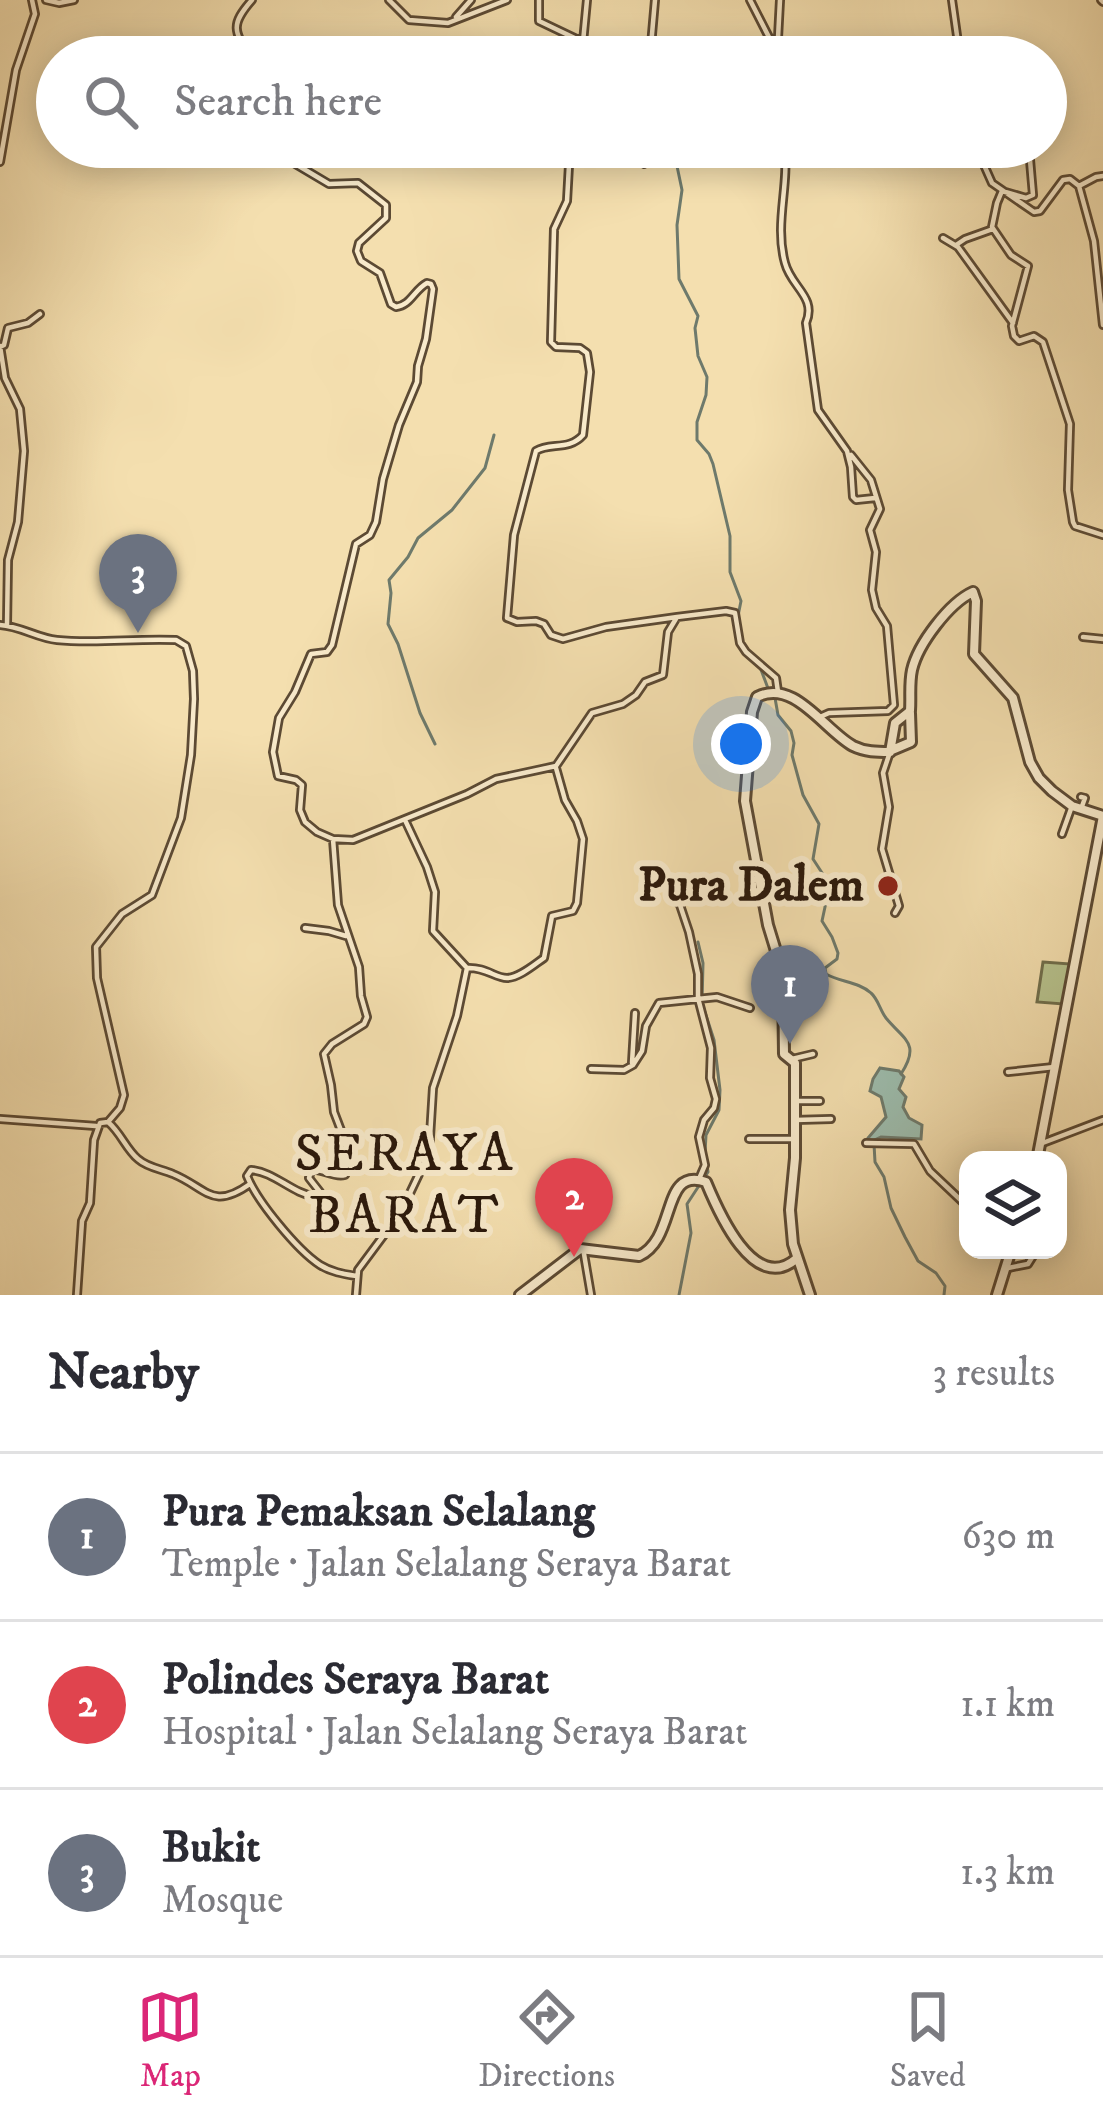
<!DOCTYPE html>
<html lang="en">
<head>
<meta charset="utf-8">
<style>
	body { margin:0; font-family:"IM FELL DW Pica",serif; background:#f7f7f7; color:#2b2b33 }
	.controls { position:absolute; right:36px; bottom:36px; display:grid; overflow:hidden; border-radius:24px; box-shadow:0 6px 30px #0003 }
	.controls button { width:108px; height:108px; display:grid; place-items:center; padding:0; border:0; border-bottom:3px solid #e1e1e2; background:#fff; color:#2b2b33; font:60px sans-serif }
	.you { position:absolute; left:741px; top:744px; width:42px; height:42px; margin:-30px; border:9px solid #fff; border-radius:50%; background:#1a73e8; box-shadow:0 0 0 18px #1a73e833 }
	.badge { display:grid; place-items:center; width:78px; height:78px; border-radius:50%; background:#db2777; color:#fff; font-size:39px; font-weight:700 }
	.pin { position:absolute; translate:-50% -99px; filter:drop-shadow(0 3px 6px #0008) }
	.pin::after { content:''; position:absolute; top:63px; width:42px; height:36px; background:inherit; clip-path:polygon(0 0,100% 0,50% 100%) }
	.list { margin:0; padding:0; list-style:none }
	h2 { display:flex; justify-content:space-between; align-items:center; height:156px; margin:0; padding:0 48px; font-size:51px }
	h2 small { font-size:39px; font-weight:400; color:#7c7c81 }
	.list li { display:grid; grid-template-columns:78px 1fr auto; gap:36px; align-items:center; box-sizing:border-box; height:168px; padding:0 48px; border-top:3px solid #e1e1e2 }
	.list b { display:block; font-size:45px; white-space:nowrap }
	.list p { margin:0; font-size:39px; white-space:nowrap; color:#7c7c81 }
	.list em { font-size:39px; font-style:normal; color:#7c7c81 }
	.icon { flex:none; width:66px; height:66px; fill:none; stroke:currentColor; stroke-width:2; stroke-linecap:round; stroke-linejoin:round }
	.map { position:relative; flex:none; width:1103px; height:1295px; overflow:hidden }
	.search { position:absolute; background:#fff; box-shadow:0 6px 30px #0003; left:36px; right:36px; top:36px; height:132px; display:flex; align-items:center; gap:30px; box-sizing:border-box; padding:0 42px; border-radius:66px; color:#7c7c81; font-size:45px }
	.sheet { height:660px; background:#fff }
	nav { display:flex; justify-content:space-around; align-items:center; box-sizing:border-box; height:168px; border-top:3px solid #e1e1e2; background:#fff; font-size:33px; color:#7c7c81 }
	nav a { display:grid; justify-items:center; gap:6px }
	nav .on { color:#db2777 }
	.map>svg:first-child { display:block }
	.green { fill:#b7c38e; stroke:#706e4c; stroke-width:3 }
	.water { fill:#9cbcad; stroke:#6e7a6c; stroke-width:3 }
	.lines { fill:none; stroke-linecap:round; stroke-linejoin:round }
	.stream { stroke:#6e7a6c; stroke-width:3 }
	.minor-casing { stroke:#5c4a34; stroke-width:10 }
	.tertiary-casing { stroke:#5c4a34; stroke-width:14 }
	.minor { stroke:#f8eacb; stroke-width:4.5 }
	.tertiary { stroke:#f8eacb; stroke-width:8 }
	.poi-dot { fill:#8f2418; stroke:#f8eacb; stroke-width:4.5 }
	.labels { text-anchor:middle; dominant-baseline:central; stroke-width:12; stroke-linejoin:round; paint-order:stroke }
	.poi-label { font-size:48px; font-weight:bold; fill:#2a180b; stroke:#f8eacb; text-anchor:end }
	.quarter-label { font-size:54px; letter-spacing:3px; fill:#2a180b; stroke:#f8eacb }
</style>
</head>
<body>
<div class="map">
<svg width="1103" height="1295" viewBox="0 0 1103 1295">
	<rect width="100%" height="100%" fill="#f4dfaf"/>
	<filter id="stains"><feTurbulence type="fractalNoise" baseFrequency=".00167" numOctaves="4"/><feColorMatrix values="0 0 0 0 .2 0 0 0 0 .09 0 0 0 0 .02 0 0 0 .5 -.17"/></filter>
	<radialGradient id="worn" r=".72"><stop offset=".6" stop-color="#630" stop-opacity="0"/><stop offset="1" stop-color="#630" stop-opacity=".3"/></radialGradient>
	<!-- green -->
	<path class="green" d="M1043,962L1071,964L1063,1004L1037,1002Z"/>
	<!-- water -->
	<path class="water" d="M880,1068L899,1071L904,1077L899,1089L906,1097L903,1107L909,1118L922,1125L921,1139L881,1137L868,1143V1138L886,1117L881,1097L870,1091L873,1079Z"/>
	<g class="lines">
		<!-- stream -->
		<path class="stream" d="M655,57V20
			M673,147L682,190L677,225L679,279L698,316L695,328L698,356L707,377L706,395L697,422V440L709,454L713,464L730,536V572L741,601L738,616
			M760,667L769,691
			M775,698L778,715L791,731L794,743L792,755L803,795L819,824L813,859L828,882V893L822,921L832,937L838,953L837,959L825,968L826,974C840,982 859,982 871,993C878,999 880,1010 886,1018C904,1040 921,1043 901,1074
			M435,744L420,713L398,644L388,624L391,593L389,580L408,557L418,538L452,510L485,468L494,435
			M874,1144L875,1162L884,1177L891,1208L905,1237L918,1261L936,1273L945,1286L944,1295
			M679,1295L691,1233L687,1204L708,1172L705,1153L706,1135L719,1110L720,1090L714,1040L702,1003L703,963L698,942"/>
		<!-- minor casing -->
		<g class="minor-casing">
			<path id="minor" d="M46,0L59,3L74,0
				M389,0L409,20L448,23L507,0
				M539,0V21L583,42L587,0
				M750,0L773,45L778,38L780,0
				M952,0L960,57
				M1101,0L1103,2
				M456,17L471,0
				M583,42L584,57
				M773,45L777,57
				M250,57C234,31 230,25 252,0
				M650,57L655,0
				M281,147L292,162L329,184L358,183L386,205V218L359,243L357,251L361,261L380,273L391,304L396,307C411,305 414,290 427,283L431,284L433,289L426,339L418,366L417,382L399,425L383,479L376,522L370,535L356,544L332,645L327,652L311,654L295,692L279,718L273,752L278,776L296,780L302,785L300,810L305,822L317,832L333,839L353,840L467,794L496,779L556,766L592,713L623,704L636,695L645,682L663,675L668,632L677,617L726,611L735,613L740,643L746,652L776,678L778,692
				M570,147L567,201L554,229L551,342L556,347L580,348L587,353L590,372L583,435C569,451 550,442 536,451L514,535L507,618L517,622L536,621L544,624L551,635L563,639L606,627L677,617
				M784,147C790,184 774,223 785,263C791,287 817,297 806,323L818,410L847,451L851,467L853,497L856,500L875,498
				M976,147L992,183L1034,212L1040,211L1063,180L1070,179L1079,186L1094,241L1103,325
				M1030,160L1033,195L1026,198L1002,191L997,203L992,227L1011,255L1028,266L1012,326L1014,336L1019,341L1034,336L1043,342L1070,424L1068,490L1073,522L1075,526L1103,535
				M0,162L16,70L35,14L32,0
				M644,164L647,147
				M1079,186L1096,177L1103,176
				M943,238L958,247L1013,323
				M956,245L965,239L993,229
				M0,346L5,378L20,409L24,451L18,522L8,560L7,625
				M0,347L4,345L8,328L28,323L40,314
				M0,625C20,626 37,638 57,640C97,644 136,638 176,640L186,646L193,671L194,699L191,755L181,818L152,895L122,914L96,947L97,978L124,1095L120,1108L108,1122
				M1083,637L1103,639
				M820,717L829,713L888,711L894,705L887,626L876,608L872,590L876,552L870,530L880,509L871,480L851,455
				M890,752L883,773L889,807L882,849L899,906L895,913
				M1081,809L1085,798L1081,797
				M405,820L427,867L435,892L433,931L467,968C486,967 495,978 507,978C519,978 535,964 544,958L552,916L573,911L577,903L583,839L577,821L565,800L556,768
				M1062,834L1072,806
				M333,839L338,905L359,967L361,996L367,1017L364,1024L332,1044L324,1054L331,1085L334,1112L350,1154L348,1170L345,1175C332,1178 323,1168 311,1170L309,1178L320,1192L316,1197C291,1193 275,1172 251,1170L247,1176C257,1201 297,1250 320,1265C331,1272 344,1274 356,1276
				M673,883L670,893L680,905L689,932L698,974V998L711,1048L710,1078L716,1099L714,1108L704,1120L699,1137L705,1165L699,1179
				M305,928L329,931L346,936
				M792,1059L813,1054
				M632,1063L635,1013
				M591,1069L624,1070L633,1065L642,1051L646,1026L659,1003L717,997L750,1008
				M1008,1072L1054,1067
				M796,1101H820
				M0,1119L96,1126
				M795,1120L831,1119
				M749,1139H792
				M866,1143L914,1144L930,1171L968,1207
				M1040,1144L1103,1120
				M583,1248L591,1295
				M1008,1268L1028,1264L1033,1256
				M77,1295L82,1221L90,1203L94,1140L100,1123L108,1122C121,1133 126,1149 138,1159C148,1168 162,1169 173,1174C207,1188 212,1211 250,1184
				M356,1295L358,1270L401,1212L429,1153L433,1088L457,1016L467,968"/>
		</g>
		<!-- tertiary casing -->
		<g class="tertiary-casing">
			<path id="tertiary" d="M892,750L911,742L910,713
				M1037,1160L1103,816
				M520,1295L580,1249L639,1256C678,1238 660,1166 706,1182C718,1211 754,1295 796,1259
				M810,1295L793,1244L790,1210L795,1158V1063L784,1054L783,974L768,925L745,801L752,712L757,697C794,678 824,730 853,746C865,752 877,752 890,752L895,723L910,711C911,698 909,684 912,670C918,644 949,603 973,592L976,601L974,654L1013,698L1030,762L1039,778L1052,791L1072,806L1103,816
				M997,1295L1011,1250"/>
		</g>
		<!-- minor -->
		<use href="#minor" class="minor"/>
		<!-- tertiary -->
		<use href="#tertiary" class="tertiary"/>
	</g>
	<!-- markers -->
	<circle class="poi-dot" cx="888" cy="886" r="12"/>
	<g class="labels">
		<!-- poi labels -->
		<g class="poi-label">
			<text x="864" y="886">Pura Dalem</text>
		</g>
		<!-- quarter labels -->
		<g class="quarter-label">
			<text x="405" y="1154">SERAYA<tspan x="405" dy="62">BARAT</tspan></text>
		</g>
	</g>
	<rect width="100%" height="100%" filter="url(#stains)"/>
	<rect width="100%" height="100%" fill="url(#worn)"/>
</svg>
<div class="controls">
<button><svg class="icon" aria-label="layers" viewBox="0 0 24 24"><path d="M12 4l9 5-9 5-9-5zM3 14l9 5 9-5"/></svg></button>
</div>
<div class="you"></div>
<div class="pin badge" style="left:790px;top:1044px;background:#6b7280">1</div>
<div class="pin badge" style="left:574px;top:1257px;background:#e0444e">2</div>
<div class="pin badge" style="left:138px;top:633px;background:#6b7280">3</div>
<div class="search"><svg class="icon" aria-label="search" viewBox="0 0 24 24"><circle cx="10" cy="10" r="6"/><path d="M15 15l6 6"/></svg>Search here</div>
</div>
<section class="sheet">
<h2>Nearby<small>3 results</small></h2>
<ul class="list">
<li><span class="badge" style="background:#6b7280">1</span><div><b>Pura Pemaksan Selalang</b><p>Temple · Jalan Selalang Seraya Barat</p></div><em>630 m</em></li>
<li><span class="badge" style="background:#e0444e">2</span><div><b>Polindes Seraya Barat</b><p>Hospital · Jalan Selalang Seraya Barat</p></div><em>1.1 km</em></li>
<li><span class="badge" style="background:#6b7280">3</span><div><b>Bukit</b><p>Mosque</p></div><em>1.3 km</em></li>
</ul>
</section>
<nav>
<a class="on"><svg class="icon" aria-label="map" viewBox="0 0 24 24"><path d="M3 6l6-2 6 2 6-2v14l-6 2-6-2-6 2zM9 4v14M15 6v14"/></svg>Map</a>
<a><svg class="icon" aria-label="directions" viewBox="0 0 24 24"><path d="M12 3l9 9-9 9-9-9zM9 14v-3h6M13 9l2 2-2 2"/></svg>Directions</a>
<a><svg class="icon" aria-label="saved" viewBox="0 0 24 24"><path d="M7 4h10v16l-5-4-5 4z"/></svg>Saved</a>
</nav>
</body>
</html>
